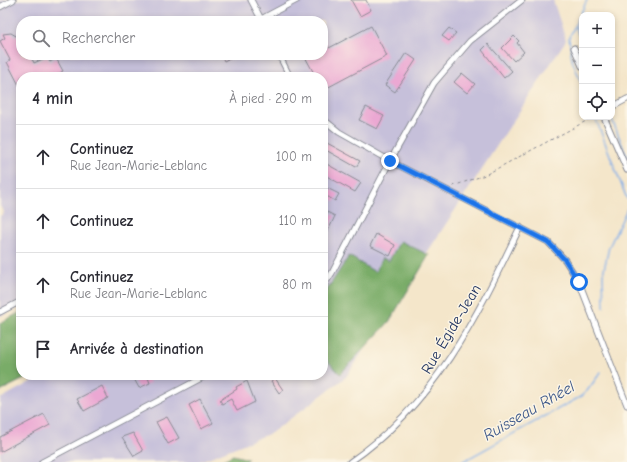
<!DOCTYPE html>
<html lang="fr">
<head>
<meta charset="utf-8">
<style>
	body { margin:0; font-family:"Comic Neue",sans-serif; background:#f2f2f3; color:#2b2b33 }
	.controls { position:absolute; right:12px; top:12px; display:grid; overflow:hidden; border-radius:8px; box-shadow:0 2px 6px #0003 }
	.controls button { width:36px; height:36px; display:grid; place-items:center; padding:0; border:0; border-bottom:1px solid #e1e1e2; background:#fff; color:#2b2b33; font:20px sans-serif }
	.stop { position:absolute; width:12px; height:12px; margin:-9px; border:3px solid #1a73e8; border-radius:50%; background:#fff }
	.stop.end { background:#1a73e8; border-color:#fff; box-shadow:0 1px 4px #0008 }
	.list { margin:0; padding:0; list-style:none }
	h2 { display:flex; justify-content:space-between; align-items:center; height:52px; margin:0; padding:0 16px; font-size:17px }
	h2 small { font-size:13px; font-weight:400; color:#7c7c81 }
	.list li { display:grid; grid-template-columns:26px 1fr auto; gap:12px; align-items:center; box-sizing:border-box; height:64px; padding:0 16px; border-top:1px solid #e1e1e2 }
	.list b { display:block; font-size:15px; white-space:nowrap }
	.list p { margin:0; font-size:13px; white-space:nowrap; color:#7c7c81 }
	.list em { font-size:13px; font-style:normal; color:#7c7c81 }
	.icon { flex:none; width:22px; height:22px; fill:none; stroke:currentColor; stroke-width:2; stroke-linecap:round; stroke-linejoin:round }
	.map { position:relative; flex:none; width:627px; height:462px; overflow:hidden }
	.search { position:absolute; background:#fff; box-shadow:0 2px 6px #0003; left:16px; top:16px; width:312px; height:44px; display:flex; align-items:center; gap:10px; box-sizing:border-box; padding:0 14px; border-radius:16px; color:#7c7c81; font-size:15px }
	.panel { position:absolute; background:#fff; box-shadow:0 2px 6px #0003; left:16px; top:72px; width:312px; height:308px; border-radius:16px }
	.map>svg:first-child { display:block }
	.industrial { fill:#c6c0da; fill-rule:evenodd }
	.forest { fill:#79ac68; stroke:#4a6e63 }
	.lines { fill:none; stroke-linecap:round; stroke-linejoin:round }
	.stream { stroke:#7faee9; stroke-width:1.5 }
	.building { fill:#eba8d3 }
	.street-casing { stroke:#888a94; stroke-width:7 }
	.path { stroke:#888a94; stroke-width:1; stroke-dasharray:3 3; stroke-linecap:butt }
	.street { stroke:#fff; stroke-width:5 }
	.route { stroke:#1a73e8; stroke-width:5 }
	.labels { text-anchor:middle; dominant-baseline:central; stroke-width:3; stroke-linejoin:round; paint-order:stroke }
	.street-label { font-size:15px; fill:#1b2f5e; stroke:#fcf5e5 }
	.water-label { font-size:16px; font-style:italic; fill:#395588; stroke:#fcf5e5 }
</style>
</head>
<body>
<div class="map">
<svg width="627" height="462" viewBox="0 0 627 462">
	<rect width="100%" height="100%" fill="#fcf5e5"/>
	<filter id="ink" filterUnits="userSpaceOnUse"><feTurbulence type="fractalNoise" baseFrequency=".025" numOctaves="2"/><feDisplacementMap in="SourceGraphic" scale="8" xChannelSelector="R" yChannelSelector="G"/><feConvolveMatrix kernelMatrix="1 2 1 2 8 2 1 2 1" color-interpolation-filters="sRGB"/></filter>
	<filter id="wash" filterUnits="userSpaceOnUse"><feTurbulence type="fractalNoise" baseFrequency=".012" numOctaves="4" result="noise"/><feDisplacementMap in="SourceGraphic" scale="16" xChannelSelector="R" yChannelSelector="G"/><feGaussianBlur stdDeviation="0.9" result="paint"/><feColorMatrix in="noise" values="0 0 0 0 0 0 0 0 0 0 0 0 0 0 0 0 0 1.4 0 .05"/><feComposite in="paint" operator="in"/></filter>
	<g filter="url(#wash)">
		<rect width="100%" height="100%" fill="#f4e6ca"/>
		<!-- industrial -->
		<path class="industrial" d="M0,0H553L566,40L346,377L271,433L198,462H0V399L43,375H323V77H21V307L0,316V216L4,213L0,206ZM21,21H323V55H21Z"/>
		<!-- forest -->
		<path class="forest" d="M400,241L429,255L389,322L340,374L323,356V296L349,256L375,272L382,258L389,261Z
			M21,312V375H32L0,391V323Z
			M233,455L248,459L246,462H219Z"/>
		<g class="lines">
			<!-- stream -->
			<path class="stream" d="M575,26L582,43
				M582,85L572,60L569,38L587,0
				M595,117L627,199
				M611,117L627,157
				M604,307L603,274L609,247L627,209
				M462,462L580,397L587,391L601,372"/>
		</g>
		<g id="blocks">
			<!-- building -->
			<path class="building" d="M351,0H366L371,10L360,16Z
				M371,26L387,56L323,90V77H316L304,55H323V36L329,48Z
				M449,28L456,33L449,41L442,36Z
				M11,33L16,36L21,34V55H30L34,63L47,57L50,62L56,58L63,71L56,75L58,77H21V89L7,62L10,60L0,41L5,38L3,34Z
				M514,36L519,41L517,43L524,52L514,61L502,48Z
				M488,44L512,71L504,78L482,50Z
				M406,53L416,60L395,92L385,85Z
				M221,55H236L224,61Z
				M462,73L475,84L467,93L454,82Z
				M366,107L384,116L377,129L359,120Z
				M327,143L360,161L356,167L324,149Z
				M323,162L361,183L355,192L323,174Z
				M323,186L339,194L335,201L323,194Z
				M323,210L335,216L328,231L323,229Z
				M376,234L395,245L390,256L370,246Z
				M132,375H147L150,383L139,388Z
				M275,378L283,390L279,393L271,381Z
				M247,381L255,402L237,411L231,399L222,404L220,400L237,389L236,387Z
				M102,386L108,398L84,411L77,399Z
				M200,399L213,423L201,429L189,405Z
				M44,414L50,425L0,452V437Z
				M167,417L179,438L168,444L156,422Z
				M133,433L143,451L134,456L122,437Z"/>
		</g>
	</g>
	<g filter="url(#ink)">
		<use href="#blocks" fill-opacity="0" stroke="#888a94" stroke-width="1"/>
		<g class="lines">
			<!-- street casing -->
			<g class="street-casing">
				<path id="street" d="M251,0L262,21
					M0,7L13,0
					M261,19L297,0
					M574,48L582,66
					M279,55L290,77
					M612,107L627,99
					M604,117L627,170
					M323,119L339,132L390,161L548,242L565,260L579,282L627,405
					M323,286L332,273L390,161L434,83L470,41L522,0
					M0,312L21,301
					M42,462L207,375
					M350,462C435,404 477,316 520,227"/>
			</g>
			<!-- path -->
			<path class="path" d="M453,186L485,175L588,120"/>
			<!-- street -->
			<use href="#street" class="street"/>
		</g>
	</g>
	<g class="lines" filter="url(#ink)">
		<!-- route -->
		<path class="route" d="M390,161L548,242L565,260L579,282"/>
	</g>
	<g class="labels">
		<!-- street labels -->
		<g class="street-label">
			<text transform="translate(451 329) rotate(-59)">Rue Égide-Jean</text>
		</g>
		<!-- water labels -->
		<g class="water-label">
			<text transform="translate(529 411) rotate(-30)">Ruisseau Rhéel</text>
		</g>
	</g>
</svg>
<div class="controls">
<button>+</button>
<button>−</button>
<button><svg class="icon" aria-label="locate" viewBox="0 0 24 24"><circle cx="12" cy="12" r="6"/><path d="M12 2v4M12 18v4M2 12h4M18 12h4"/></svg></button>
</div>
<div class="stop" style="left:579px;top:282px"></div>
<div class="stop end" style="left:390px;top:161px"></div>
<div class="search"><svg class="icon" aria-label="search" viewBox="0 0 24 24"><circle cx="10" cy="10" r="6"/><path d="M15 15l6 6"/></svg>Rechercher</div>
<section class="panel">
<h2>4 min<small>À pied · 290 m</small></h2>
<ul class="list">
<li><svg class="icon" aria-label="ahead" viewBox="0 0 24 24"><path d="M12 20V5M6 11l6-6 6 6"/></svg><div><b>Continuez</b><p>Rue Jean-Marie-Leblanc</p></div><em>100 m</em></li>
<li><svg class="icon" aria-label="ahead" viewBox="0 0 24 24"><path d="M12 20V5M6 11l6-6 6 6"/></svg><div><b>Continuez</b></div><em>110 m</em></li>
<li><svg class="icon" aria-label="ahead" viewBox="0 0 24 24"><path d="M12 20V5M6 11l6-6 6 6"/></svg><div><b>Continuez</b><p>Rue Jean-Marie-Leblanc</p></div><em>80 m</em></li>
<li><svg class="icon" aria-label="arrive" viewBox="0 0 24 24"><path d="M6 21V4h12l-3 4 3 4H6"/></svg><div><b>Arrivée à destination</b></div></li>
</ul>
</section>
</div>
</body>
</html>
